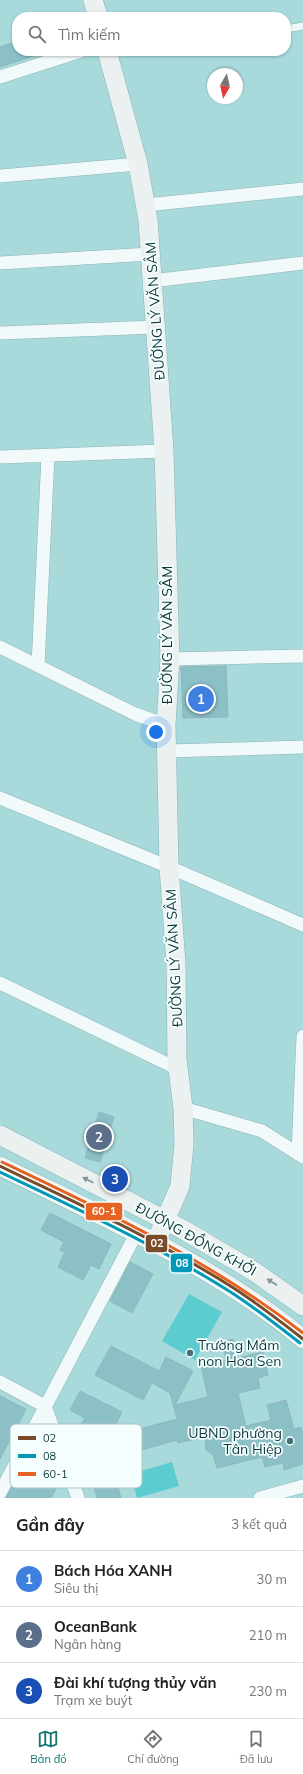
<!DOCTYPE html>
<html lang="vi">
<head>
<meta charset="utf-8">
<style>
	body { margin:0; font-family:Mulish,sans-serif; background:#f2f2f2; color:#222 }
	.compass { position:absolute; left:207px; top:68px; width:36px; height:36px; border-radius:50%; background:#fff; box-shadow:0 1px 3px #0004; rotate:188deg }
	.you { position:absolute; left:156px; top:732px; width:14px; height:14px; margin:-10px; border:3px solid #fff; border-radius:50%; background:#1a73e8; box-shadow:0 0 0 6px #1a73e833 }
	.badge { display:grid; place-items:center; width:26px; height:26px; border-radius:50%; background:#0f766e; color:#fff; font-size:13px; font-weight:700 }
	.pin { position:absolute; translate:-50% -50%; border:2px solid #fff; box-shadow:0 1px 4px #0006 }
	.list { margin:0; padding:0; list-style:none }
	h2 { display:flex; justify-content:space-between; align-items:center; height:52px; margin:0; padding:0 16px; font-size:17px }
	h2 small { font-size:13px; font-weight:400; color:#767676 }
	.list li { display:grid; grid-template-columns:26px 1fr auto; gap:12px; align-items:center; box-sizing:border-box; height:56px; padding:0 16px; border-top:1px solid #e0e0e0 }
	.list b { display:block; font-size:15px; white-space:nowrap }
	.list p { margin:0; font-size:13px; white-space:nowrap; color:#767676 }
	.list em { font-size:13px; font-style:normal; color:#767676 }
	.icon { flex:none; width:22px; height:22px; fill:none; stroke:currentColor; stroke-width:2; stroke-linecap:round; stroke-linejoin:round }
	.map { position:relative; flex:none; width:303px; height:1498px; overflow:hidden }
	.search { position:absolute; background:#fff; box-shadow:0 1px 3px #0004; left:12px; right:12px; top:12px; height:44px; display:flex; align-items:center; gap:10px; box-sizing:border-box; padding:0 14px; border-radius:16px; color:#767676; font-size:15px }
	.sheet { height:220px; background:#fff }
	nav { display:flex; justify-content:space-around; align-items:center; box-sizing:border-box; height:56px; border-top:1px solid #e0e0e0; background:#fff; font-size:11px; color:#767676 }
	nav a { display:grid; justify-items:center; gap:2px }
	nav .on { color:#0f766e }
	.map>svg:first-child { display:block }
	.park { fill:#5cccd0 }
	.building { fill:#8bc0c7; stroke:#90b7bc }
	.lines { fill:none; stroke-linecap:round; stroke-linejoin:round }
	.lane-casing { stroke:#8bb4b5; stroke-width:8 }
	.street-casing { stroke:#8bb4b5; stroke-width:14 }
	.secondary-casing { stroke:#8bb4b5; stroke-width:20 }
	.lane { stroke:#f2f9fa; stroke-width:7 }
	.street { stroke:#f2f9fa; stroke-width:13 }
	.secondary { stroke:#ebf0f0; stroke-width:19 }
	.bus-1-casing { stroke:#f6ffff; stroke-width:6 }
	.bus-2-casing { stroke:#f6ffff; stroke-width:6 }
	.bus-3-casing { stroke:#f6ffff; stroke-width:6 }
	.bus-1 { stroke:#7a4b2a; stroke-width:3 }
	.bus-2 { stroke:#0298b8; stroke-width:3 }
	.bus-3 { stroke:#e76323; stroke-width:3 }
	.oneway { fill:#7e9495 }
	.poi-dot { fill:#457172; stroke:#f6ffff; stroke-width:1.5 }
	.labels { text-anchor:middle; dominant-baseline:central; stroke-width:3.5; stroke-linejoin:round; paint-order:stroke }
	.street-label { font-size:14px; fill:#10383a; stroke:#f6ffff }
	.poi-label { font-size:14px; fill:#10383a; stroke:#f6ffff; text-anchor:start }
	.key { fill:#f6ffff; stroke:#b1c3c4; stroke-width:1 }
	.key-label { font-size:11px; fill:#10383a }
	.line-badge { stroke:#f6ffff; stroke-width:1.5 }
	.badge-label { font-size:11px; text-anchor:middle; font-weight:bold; fill:#fff }
</style>
</head>
<body>
<div class="map">
<svg width="303" height="1498" viewBox="0 0 303 1498">
	<rect width="100%" height="100%" fill="#a8dadb"/>
	<!-- park -->
	<path class="park" d="M189,1294L222,1312L195,1360L162,1341Z
		M172,1462L179,1486L137,1498L130,1474Z"/>
	<!-- building -->
	<path class="building" d="M17,41V51H43V53L0,67V47Z
		M226,666L228,717L183,718L181,667Z
		M99,1112L114,1117L100,1162L85,1158Z
		M50,1213L111,1244L99,1269L91,1265L83,1280L58,1267L65,1252L60,1250L64,1242L41,1230Z
		M130,1262L153,1274L132,1313L110,1301Z
		M233,1339L237,1358L263,1352L268,1375L258,1378L260,1388L238,1393L246,1426L271,1420L267,1405L286,1400L294,1429L301,1427L303,1434V1464L284,1470L283,1463L265,1467L262,1457L217,1468L213,1455L206,1450L205,1437L178,1443L177,1440L110,1459L121,1498H97L87,1461L95,1459L87,1429L80,1426L85,1418L70,1410L80,1391L122,1412L109,1437L177,1419L170,1393L152,1383L143,1400L95,1375L111,1346L159,1371L166,1357L193,1371L175,1405L208,1397L201,1366L226,1360L222,1342Z
		M0,1396L26,1409L0,1459Z
		M22,1468L57,1487L51,1498H6Z"/>
	<g class="lines">
		<!-- lane casing -->
		<g class="lane-casing">
			<path id="lane" d="M286,29L303,26"/>
		</g>
		<!-- street casing -->
		<g class="street-casing">
			<path id="street" d="M0,77L81,51
				M0,176L138,164
				M146,205L303,189
				M0,263L150,254
				M152,281L303,263
				M0,333L156,327
				M0,457L164,451
				M0,647L135,714L166,725
				M170,659L303,656
				M38,666L48,455
				M168,751L303,747
				M0,798L169,867L303,925
				M0,983L178,1069
				M183,1108L262,1131L303,1157
				M298,1154L303,1036
				M0,1382L45,1406L78,1498
				M0,1493L136,1234
				M260,1498L303,1486"/>
		</g>
		<!-- secondary casing -->
		<g class="secondary-casing">
			<path id="secondary" d="M93,0L98,17
				M107,51L138,164L148,220L164,451L170,659L166,725L169,867L176,964L177,1060L183,1108L184,1144L180,1186L155,1244
				M0,1135L182,1229L255,1272L303,1306
				M0,1166C103,1217 213,1264 303,1339"/>
		</g>
		<!-- lane -->
		<use href="#lane" class="lane"/>
		<!-- street -->
		<use href="#street" class="street"/>
		<!-- secondary -->
		<use href="#secondary" class="secondary"/>
		<!-- bus-1 casing -->
		<g class="bus-1-casing">
			<path id="bus-1" d="M0,1166C78,1204 158,1240 232,1287C257,1303 280,1321 303,1339"/>
		</g>
		<!-- bus-2 casing -->
		<g class="bus-2-casing">
			<path id="bus-2" d="M0,1172C77,1209 156,1245 229,1291C254,1307 277,1325 300,1343"/>
		</g>
		<!-- bus-3 casing -->
		<g class="bus-3-casing">
			<path id="bus-3" d="M2,1162C107,1212 211,1261 303,1333"/>
		</g>
		<!-- bus-1 -->
		<use href="#bus-1" class="bus-1"/>
		<!-- bus-2 -->
		<use href="#bus-2" class="bus-2"/>
		<!-- bus-3 -->
		<use href="#bus-3" class="bus-3"/>
	</g>
	<!-- one-way arrows -->
	<defs><path id="oneway-solid" d="M-6-.8H1V-3.2L6.5 0L1 3.2V.8H-6Z"/></defs>
	<g class="oneway">
		<use href="#oneway-solid" transform="translate(88 1180) rotate(-153)"/>
		<use href="#oneway-solid" transform="translate(272 1282) rotate(-147)"/>
	</g>
	<!-- markers -->
	<g class="poi-dot">
		<circle cx="190" cy="1353" r="4"/>
		<circle cx="290" cy="1441" r="4"/>
	</g>
	<g class="labels">
		<!-- street labels -->
		<g class="street-label">
			<text transform="translate(155 311) rotate(-94)">ĐƯỜNG LÝ VĂN SÂM</text>
			<text transform="translate(167 635) rotate(-90)">ĐƯỜNG LÝ VĂN SÂM</text>
			<text transform="translate(174 958) rotate(-93)">ĐƯỜNG LÝ VĂN SÂM</text>
			<text transform="translate(196 1239) rotate(29)">ĐƯỜNG ĐỒNG KHỞI</text>
		</g>
		<!-- poi labels -->
		<g class="poi-label">
			<text x="198" y="1345">Trường Mầm<tspan x="198" dy="16">non Hoa Sen</tspan></text>
			<text x="282" y="1433" text-anchor="end">UBND phường<tspan x="282" dy="16">Tân Hiệp</tspan></text>
		</g>
	</g>
	<!-- legend -->
	<rect x="10" y="1424" width="132" height="64" rx="6" class="key"/>
	<rect x="18" y="1436" width="18" height="4" fill="#7a4b2a"/>
	<rect x="18" y="1454" width="18" height="4" fill="#0298b8"/>
	<rect x="18" y="1472" width="18" height="4" fill="#e76323"/>
	<g class="key-label">
		<text x="43" y="1442">02</text>
		<text x="43" y="1460">08</text>
		<text x="43" y="1478">60-1</text>
	</g>
	<g class="line-badge">
		<rect x="85" y="1202" width="38" height="19" rx="4" fill="#e76323"/>
		<rect x="145" y="1234" width="23" height="19" rx="4" fill="#7a4b2a"/>
		<rect x="170" y="1253" width="23" height="20" rx="4" fill="#0298b8"/>
	</g>
	<g class="badge-label">
		<text x="104" y="1215">60-1</text>
		<text x="157" y="1247">02</text>
		<text x="182" y="1267">08</text>
	</g>
</svg>
<svg class="compass" viewBox="-18 -18 36 36"><path d="M0-13l5 13h-10z" fill="#e53935"/><path d="M0 13l5-13h-10z" fill="#767676"/></svg>
<div class="you"></div>
<div class="pin badge" style="left:201px;top:699px;background:#3f7fe0">1</div>
<div class="pin badge" style="left:99px;top:1137px;background:#5c6f8a">2</div>
<div class="pin badge" style="left:115px;top:1179px;background:#1a4fb4">3</div>
<div class="search"><svg class="icon" aria-label="search" viewBox="0 0 24 24"><circle cx="10" cy="10" r="6"/><path d="M15 15l6 6"/></svg>Tìm kiếm</div>
</div>
<section class="sheet">
<h2>Gần đây<small>3 kết quả</small></h2>
<ul class="list">
<li><span class="badge" style="background:#3f7fe0">1</span><div><b>Bách Hóa XANH</b><p>Siêu thị</p></div><em>30 m</em></li>
<li><span class="badge" style="background:#5c6f8a">2</span><div><b>OceanBank</b><p>Ngân hàng</p></div><em>210 m</em></li>
<li><span class="badge" style="background:#1a4fb4">3</span><div><b>Đài khí tượng thủy văn</b><p>Trạm xe buýt</p></div><em>230 m</em></li>
</ul>
</section>
<nav>
<a class="on"><svg class="icon" aria-label="map" viewBox="0 0 24 24"><path d="M3 6l6-2 6 2 6-2v14l-6 2-6-2-6 2zM9 4v14M15 6v14"/></svg>Bản đồ</a>
<a><svg class="icon" aria-label="directions" viewBox="0 0 24 24"><path d="M12 3l9 9-9 9-9-9zM9 14v-3h6M13 9l2 2-2 2"/></svg>Chỉ đường</a>
<a><svg class="icon" aria-label="saved" viewBox="0 0 24 24"><path d="M7 4h10v16l-5-4-5 4z"/></svg>Đã lưu</a>
</nav>
</body>
</html>
